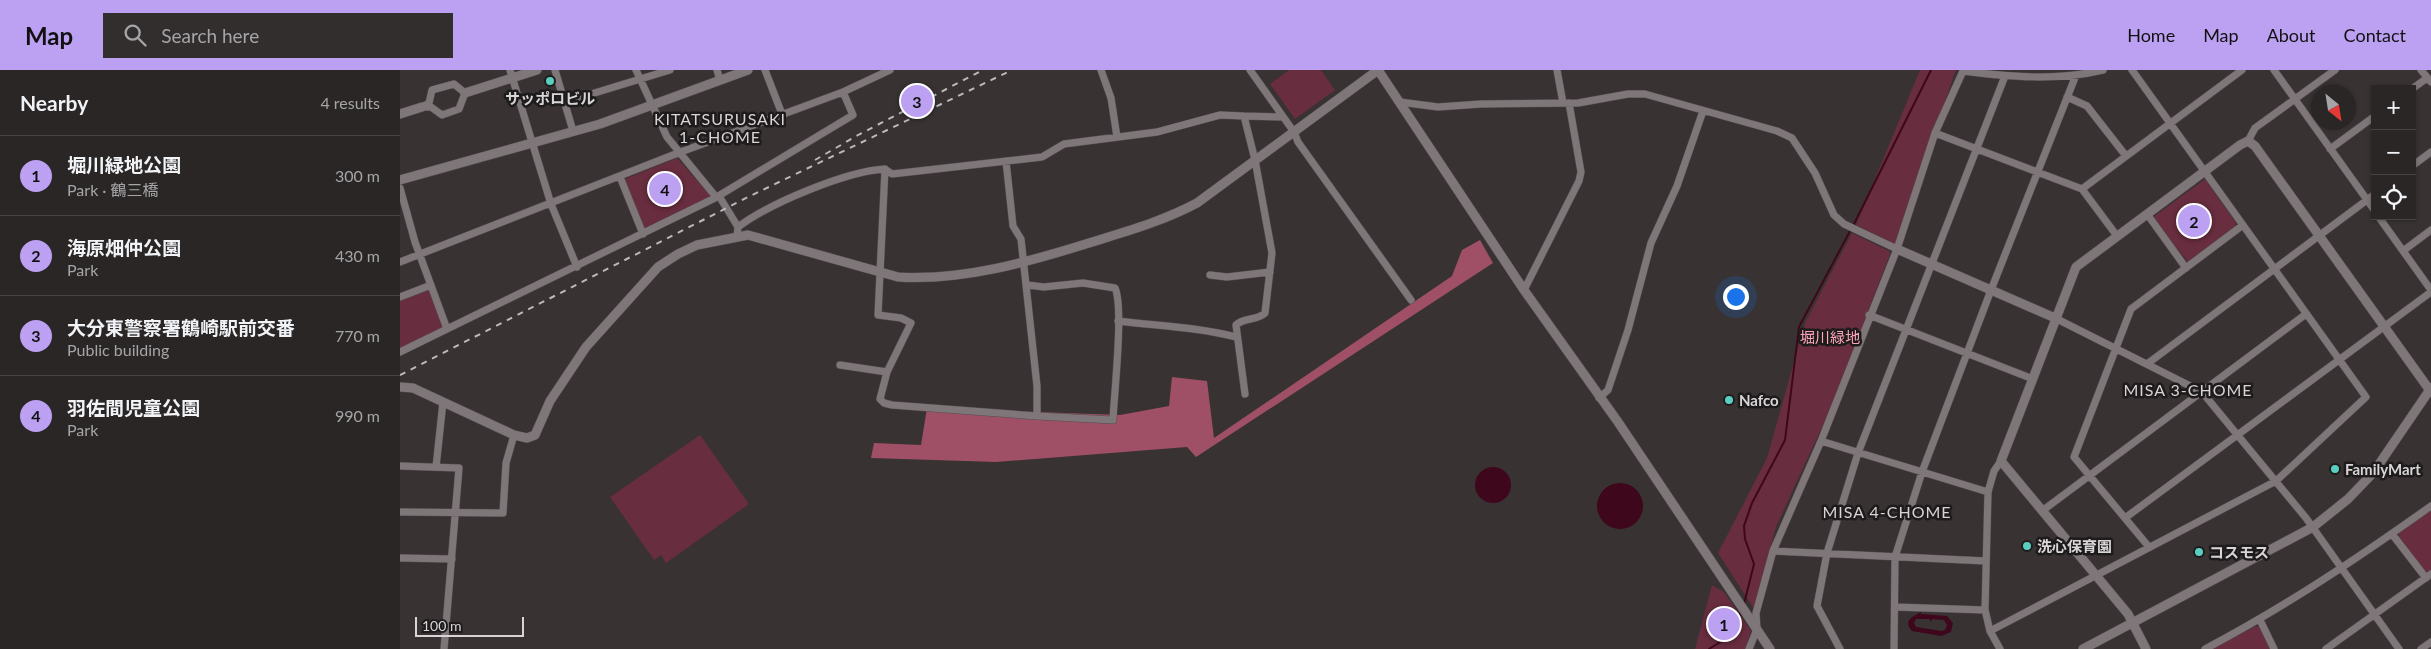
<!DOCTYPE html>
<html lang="en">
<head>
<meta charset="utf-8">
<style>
	body { margin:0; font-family:Lato,"Noto Sans JP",sans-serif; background:#322e2e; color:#f1f3f6 }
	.controls { position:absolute; right:15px; top:15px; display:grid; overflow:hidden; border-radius:0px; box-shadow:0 1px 4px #0004 }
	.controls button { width:45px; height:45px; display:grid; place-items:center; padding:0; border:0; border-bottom:1px solid #464343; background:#2a2626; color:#f1f3f6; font:25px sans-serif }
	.compass { position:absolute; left:1911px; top:15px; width:45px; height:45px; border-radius:50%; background:#2a2626; box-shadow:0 1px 4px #0004; rotate:150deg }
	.scale { position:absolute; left:15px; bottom:12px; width:109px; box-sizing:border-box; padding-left:5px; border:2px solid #d9d5d6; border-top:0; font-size:14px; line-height:18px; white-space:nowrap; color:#d9d5d6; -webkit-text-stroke:4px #1d1b1b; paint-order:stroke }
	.you { position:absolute; left:1335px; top:226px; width:18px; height:18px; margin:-12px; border:4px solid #fff; border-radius:50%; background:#1a73e8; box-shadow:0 0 0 8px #1a73e833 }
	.badge { display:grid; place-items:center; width:32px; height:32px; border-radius:50%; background:#bca0f2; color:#111; font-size:16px; font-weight:700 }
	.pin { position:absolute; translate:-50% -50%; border:2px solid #fff; box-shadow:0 1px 5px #0006 }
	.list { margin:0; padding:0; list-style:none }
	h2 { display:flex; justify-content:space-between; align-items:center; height:65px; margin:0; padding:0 20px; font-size:21px }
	h2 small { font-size:16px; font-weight:400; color:#a5a5a7 }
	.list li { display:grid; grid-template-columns:32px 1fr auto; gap:15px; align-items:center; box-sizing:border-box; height:80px; padding:0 20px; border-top:1px solid #464343 }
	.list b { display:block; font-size:19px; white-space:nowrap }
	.list p { margin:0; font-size:16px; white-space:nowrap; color:#a5a5a7 }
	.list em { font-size:16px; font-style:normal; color:#a5a5a7 }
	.icon { flex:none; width:28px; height:28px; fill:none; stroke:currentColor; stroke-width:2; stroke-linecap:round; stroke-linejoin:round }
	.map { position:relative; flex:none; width:2031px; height:579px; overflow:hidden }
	header { display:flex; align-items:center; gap:30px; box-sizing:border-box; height:70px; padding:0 25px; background:#bca0f2; color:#111 }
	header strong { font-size:24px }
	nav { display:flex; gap:28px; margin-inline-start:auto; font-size:18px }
	.search { width:350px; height:45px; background:#322e2e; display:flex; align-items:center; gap:12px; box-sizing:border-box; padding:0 18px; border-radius:0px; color:#a5a5a7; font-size:19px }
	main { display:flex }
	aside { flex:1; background:#2a2626 }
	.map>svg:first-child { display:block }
	.green { fill:#682d3f }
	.forest { fill:#9f5066 }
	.water { fill:#3e071c; fill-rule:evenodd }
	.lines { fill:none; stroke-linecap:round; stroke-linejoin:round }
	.stream { stroke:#3e071c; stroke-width:2 }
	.minor-casing { stroke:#534e4f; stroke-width:8 }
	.tertiary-casing { stroke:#534e4f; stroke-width:10 }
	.minor { stroke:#7e7678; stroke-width:7 }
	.tertiary { stroke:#7e7678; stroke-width:9 }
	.rail { stroke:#bdb9ba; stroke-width:2; stroke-dasharray:6 6; stroke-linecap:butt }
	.poi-dot { fill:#59cebf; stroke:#1d1b1b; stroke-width:2 }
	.labels { text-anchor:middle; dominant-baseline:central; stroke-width:5; stroke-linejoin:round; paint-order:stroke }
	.poi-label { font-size:15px; font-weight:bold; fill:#d9d5d6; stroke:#1d1b1b; text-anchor:start }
	.park-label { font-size:15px; fill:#ffa5bb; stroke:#1d1b1b }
	.neighbourhood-label { font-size:16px; letter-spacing:1px; fill:#dbd2d4; stroke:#1d1b1b }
</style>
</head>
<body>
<header>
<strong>Map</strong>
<div class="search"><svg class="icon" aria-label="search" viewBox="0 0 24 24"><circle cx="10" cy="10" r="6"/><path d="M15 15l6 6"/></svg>Search here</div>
<nav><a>Home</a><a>Map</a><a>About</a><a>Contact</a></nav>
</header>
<main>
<aside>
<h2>Nearby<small>4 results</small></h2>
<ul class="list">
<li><span class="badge">1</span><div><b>堀川緑地公園</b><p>Park · 鶴三橋</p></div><em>300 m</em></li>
<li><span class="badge">2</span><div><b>海原畑仲公園</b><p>Park</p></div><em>430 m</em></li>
<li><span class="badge">3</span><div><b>大分東警察署鶴崎駅前交番</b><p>Public building</p></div><em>770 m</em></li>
<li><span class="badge">4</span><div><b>羽佐間児童公園</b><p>Park</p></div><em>990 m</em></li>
</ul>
</aside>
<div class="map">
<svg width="2031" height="579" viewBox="0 0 2031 579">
	<rect width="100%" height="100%" fill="#383233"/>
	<!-- green -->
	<path class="green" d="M889,0H921L935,20L895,49L870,14Z
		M1520,0H1556L1495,174L1456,155Z
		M277,88L310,125L309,128L246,160L242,159L224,112L225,109Z
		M1805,109L1836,153L1835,157L1788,192L1752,148Z
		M1452,163L1489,181L1490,184L1429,342L1376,457L1354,539L1318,483L1367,388L1405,253Z
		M26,219L29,221L43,256L42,259L0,278V229Z
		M300,365L349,434L266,493L261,485L254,490L210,427Z
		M2031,440V501L2028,503L2024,502L1999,467V463Z
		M1312,515L1324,522L1351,561L1345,579H1295Z
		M1856,556L1859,557L1871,579H1812Z"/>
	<!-- forest -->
	<path class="forest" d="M1080,170L1093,193L796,387L787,377L596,392L471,388L474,373L521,375L527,338L720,345L769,336L772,307L807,311L814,368L1052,206L1062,180Z"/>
	<!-- water -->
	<path class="water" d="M1075 415a18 18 0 1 1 36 0a18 18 0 1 1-36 0Z
		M1197 436a23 23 0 1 1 46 0a23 23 0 1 1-46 0Z
		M1521,542V544L1547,546L1553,553L1551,562L1541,566L1512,561C1502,550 1514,546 1521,542ZM1516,549H1529L1531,552L1532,549L1544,550L1547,555L1545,560L1542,561L1516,557L1514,553Z"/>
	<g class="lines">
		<!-- stream -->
		<path class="stream" d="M1453,156L1531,0
			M1344,534L1354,494L1345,469L1344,456L1352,433L1385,370L1399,257L1450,161
			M1309,579C1336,561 1331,574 1341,541"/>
		<!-- minor casing -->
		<g class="minor-casing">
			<path id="minor" d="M110,0L151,134L177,197
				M155,0L173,61
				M236,0L267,67L316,127
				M317,0L320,10
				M365,0L382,44
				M701,0L711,28L717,67
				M850,0L894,62L898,72L1011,230
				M1157,0L1163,33
				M1874,0L1975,141
				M2021,0L2031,12
				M54,14L65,23L59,39L42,45L31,37H22L29,33L32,20Z
				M2012,19L2027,8
				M1667,27L1687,36L1726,86
				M165,32L270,0
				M1000,32L1038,37L1081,34L1178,33L1228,24H1245L1377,61L1392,68L1415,103L1434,145L1444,154L1497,179
				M844,46L883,47
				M1535,63L1682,119L1717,166
				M1848,71L1855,58L1935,0
				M1930,79L1975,46
				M2012,96L2031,82
				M485,99L478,245L501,248L511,253L487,302L480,329L484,333L492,335L637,346V316L621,169L613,156L606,91
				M220,107L243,164
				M0,118L15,172L47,259
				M1682,119L1842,0
				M319,126L338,157
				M1747,144L1786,198
				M1978,146L2031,220
				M337,166L338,157C370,133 447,101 485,99L492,104L642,87L664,74L757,62L820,45L844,46L855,90L872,183L865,243C857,251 844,247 836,255L845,324
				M2003,181L2031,160
				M0,192L278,83L443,22L490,0
				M810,205L827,207L870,202
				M627,215L644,217L683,213L715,218C724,237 714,325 713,350L637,346
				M1124,220L1179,111L1181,102L1169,33
				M0,227L31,215
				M1469,245L1633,309
				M1655,248L1802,322L1906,448L1999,579
				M718,251C758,256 797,257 836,267
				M0,282L315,128L453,45L443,22
				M1747,294L1975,124
				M440,295L487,302
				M1199,328L1208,320L1228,260L1251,173L1277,116L1303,41
				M1421,371L1588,422
				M0,396L59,398L44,579
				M36,397L43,332
				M1642,441L1906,244
				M0,442L103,443L106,393L114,365
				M1725,448L2031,222
				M1992,464L2026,508
				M1749,477L1674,387L1731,239L1843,155
				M1373,481L1586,491
				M0,488L52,489
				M1495,537L1585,540
				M1860,550L1874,579
				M1590,561L1876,411L1966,327L1732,0
				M1349,579L1357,559L1356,543L1373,481L1421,371L1497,179L1535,63L1563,1C1610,7 1657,11 1703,0
				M1440,579L1417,536L1427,483L1458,383L1605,6
				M1494,579L1495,487L1522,402L1591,220L1676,5
				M1600,579L1590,561L1585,540L1588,422L1594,401L1601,391
				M1805,579C1885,537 1958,488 2031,436
				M1926,579L2031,504
				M2021,579L2031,572"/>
		</g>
		<!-- tertiary casing -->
		<g class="tertiary-casing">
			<path id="tertiary" d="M978,0L1124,220L1218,352L1370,579
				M65,23L137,0
				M0,44L22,37
				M0,110L200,54L348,0
				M1497,179L1655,248
				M0,317L13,318L114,365L127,368L135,365L150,331L186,277L258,197L278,184L297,175L348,165L498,207C563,211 628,192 689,173C727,161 761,152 797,133L978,0
				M1683,579L1913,457L1948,429L1973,403L2031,318
				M1746,579L1728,544L1601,391L1676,197L1840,75L1848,71L1855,76L2031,322"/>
		</g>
		<!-- minor -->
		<use href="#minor" class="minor"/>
		<!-- tertiary -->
		<use href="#tertiary" class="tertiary"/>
		<!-- rail -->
		<path class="rail" d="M415,90L460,64L583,0
			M0,305L348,127L612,0"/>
	</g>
	<!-- markers -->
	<g class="poi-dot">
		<circle cx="150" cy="11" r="5"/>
		<circle cx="1329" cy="330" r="5"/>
		<circle cx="1935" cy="399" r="5"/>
		<circle cx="1627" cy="476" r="5"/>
		<circle cx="1799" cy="482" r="5"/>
	</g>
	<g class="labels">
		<!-- poi labels -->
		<g class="poi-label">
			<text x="150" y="28" text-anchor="middle">サッポロビル</text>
			<text x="1339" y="330">Nafco</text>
			<text x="1945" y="399">FamilyMart</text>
			<text x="1637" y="476">洗心保育園</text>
			<text x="1809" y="482">コスモス</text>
		</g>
		<!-- park labels -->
		<g class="park-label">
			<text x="1430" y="267">堀川緑地</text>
		</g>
		<!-- neighbourhood labels -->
		<g class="neighbourhood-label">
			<text x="320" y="48">KITATSURUSAKI<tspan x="320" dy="18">1-CHOME</tspan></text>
			<text x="1788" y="319">MISA 3-CHOME</text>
			<text x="1487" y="441">MISA 4-CHOME</text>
		</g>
	</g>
</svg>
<div class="controls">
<button>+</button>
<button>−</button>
<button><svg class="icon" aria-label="locate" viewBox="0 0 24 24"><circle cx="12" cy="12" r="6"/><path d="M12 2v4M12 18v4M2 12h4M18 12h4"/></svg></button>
</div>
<svg class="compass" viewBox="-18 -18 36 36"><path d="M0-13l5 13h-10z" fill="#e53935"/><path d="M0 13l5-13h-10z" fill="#a5a5a7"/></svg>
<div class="scale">100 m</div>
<div class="you"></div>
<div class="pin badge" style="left:1324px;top:554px">1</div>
<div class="pin badge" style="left:1794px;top:151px">2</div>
<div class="pin badge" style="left:517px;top:31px">3</div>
<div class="pin badge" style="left:265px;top:119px">4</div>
</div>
</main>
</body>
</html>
